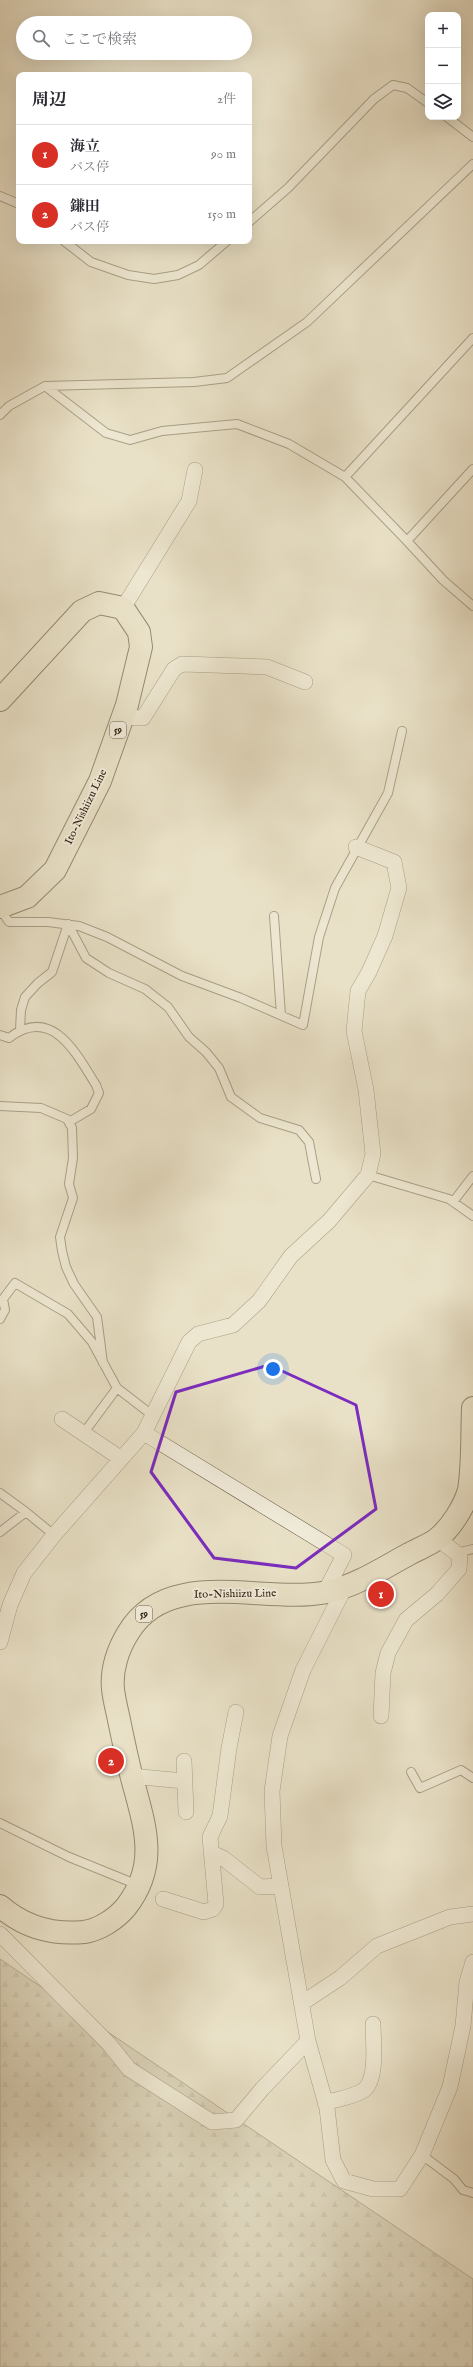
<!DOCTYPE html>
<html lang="ja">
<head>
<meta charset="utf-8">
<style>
	body { margin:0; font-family:"IM FELL English","Noto Serif JP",serif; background:#f2f2f3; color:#2b2b33 }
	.controls { position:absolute; right:12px; top:12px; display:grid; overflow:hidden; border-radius:8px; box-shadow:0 4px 16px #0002 }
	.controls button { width:36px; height:36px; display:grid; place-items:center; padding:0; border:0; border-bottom:1px solid #e1e1e2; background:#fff; color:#2b2b33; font:20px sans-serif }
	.you { position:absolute; left:273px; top:1369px; width:14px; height:14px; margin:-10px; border:3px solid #fff; border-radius:50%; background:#1a73e8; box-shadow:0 0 0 6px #1a73e833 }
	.badge { display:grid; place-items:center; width:26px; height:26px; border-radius:50%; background:#d93025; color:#fff; font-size:13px; font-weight:700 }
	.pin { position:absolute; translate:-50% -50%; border:2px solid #fff; box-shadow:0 1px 4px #0006 }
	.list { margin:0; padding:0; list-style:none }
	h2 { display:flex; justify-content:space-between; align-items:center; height:52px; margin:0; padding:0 16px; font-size:17px }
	h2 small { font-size:13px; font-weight:400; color:#7c7c81 }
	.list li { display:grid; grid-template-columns:26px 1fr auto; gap:12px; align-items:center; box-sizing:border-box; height:60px; padding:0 16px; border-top:1px solid #e1e1e2 }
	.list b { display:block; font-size:15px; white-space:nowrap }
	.list p { margin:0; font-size:13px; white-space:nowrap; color:#7c7c81 }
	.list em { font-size:13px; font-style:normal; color:#7c7c81 }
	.icon { flex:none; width:22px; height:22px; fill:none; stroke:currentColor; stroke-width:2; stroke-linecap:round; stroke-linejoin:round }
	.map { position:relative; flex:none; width:473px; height:2367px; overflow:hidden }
	.search { position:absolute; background:#fff; box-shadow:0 4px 16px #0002; left:16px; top:16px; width:236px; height:44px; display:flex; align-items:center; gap:10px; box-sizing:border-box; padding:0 14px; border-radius:22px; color:#7c7c81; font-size:15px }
	.panel { position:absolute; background:#fff; box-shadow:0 4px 16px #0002; left:16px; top:72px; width:236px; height:172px; border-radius:8px }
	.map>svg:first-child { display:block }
	.forest { fill:url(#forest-firs); stroke:#7d705c }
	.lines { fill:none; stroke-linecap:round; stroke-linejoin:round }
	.lane-casing { stroke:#5e513d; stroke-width:10 }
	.street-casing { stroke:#5e513d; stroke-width:16 }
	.primary-casing { stroke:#30210f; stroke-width:24 }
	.lane { stroke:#f1ecdb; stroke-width:8 }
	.street { stroke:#f1ecdb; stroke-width:15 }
	.primary { stroke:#e9e1c7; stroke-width:22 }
	.marked { fill:none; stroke:#7b2cbf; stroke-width:3; stroke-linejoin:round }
	.labels { text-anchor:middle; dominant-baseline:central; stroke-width:4; stroke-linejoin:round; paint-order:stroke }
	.shield { fill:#f1ecdb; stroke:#6a5e4c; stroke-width:1 }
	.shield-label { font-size:10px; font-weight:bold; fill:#30210f }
	.street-label { font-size:11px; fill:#30210f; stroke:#f1ecdb }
</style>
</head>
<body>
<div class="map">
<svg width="473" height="2367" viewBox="0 0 473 2367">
	<defs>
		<pattern id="forest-firs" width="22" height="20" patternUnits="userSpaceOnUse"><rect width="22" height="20" fill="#cac0a8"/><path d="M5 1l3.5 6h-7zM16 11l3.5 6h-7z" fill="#aea58f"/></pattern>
	</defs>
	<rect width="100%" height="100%" fill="#e9e1c7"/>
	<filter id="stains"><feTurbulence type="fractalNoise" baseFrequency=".005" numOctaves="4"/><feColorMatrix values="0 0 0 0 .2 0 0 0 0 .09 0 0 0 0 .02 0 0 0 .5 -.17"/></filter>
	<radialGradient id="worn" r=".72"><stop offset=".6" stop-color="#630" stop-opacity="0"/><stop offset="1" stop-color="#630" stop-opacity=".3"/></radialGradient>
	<!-- forest -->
	<path class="forest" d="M0,1959L473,2279V2367H0Z"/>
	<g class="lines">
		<!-- lane casing -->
		<g class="lane-casing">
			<path id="lane" d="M447,117L473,137
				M0,196L19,204
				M249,222L288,188L374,99L393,85L407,88L428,103
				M64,241L91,262L128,275L154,279L178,275L199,265L227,241
				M45,386L106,433L130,440L162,431L237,424L289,444L345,477L407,541
				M0,415L9,406L45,386L194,382L227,378L307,322L473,164
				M473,469L407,541L443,580L473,606
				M345,477L473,338
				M0,909L9,922H48L79,926L107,937L182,976L241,998L303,1025L319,937L335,888L388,793L402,731
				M274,916L281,1015
				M68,924L86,958L109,973L145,989L168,1007L189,1037L206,1052L219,1068L231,1097L260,1118L299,1130L309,1142L316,1179
				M20,1030L21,1010L25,997L38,983L52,972L68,924
				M0,1035L9,1038C52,1005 76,1053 96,1085L99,1093L91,1109L69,1122
				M0,1106L41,1108L67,1119L72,1128L73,1158L69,1184L73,1198L60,1237L62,1251L66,1267L74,1284L97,1317L103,1363
				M368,1175L449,1199L473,1216
				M453,1202L473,1176
				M0,1319L5,1310L3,1299L15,1283L68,1314L92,1342L117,1388L152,1415
				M83,1434L117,1388
				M0,1493L26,1512
				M0,1532L26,1512L54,1535
				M456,1553L473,1549
				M411,1772L420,1788L461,1770L473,1778
				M0,1823L69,1857L138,1885
				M422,2155L454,2179L463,2190L473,2193"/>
		</g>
		<!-- street casing -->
		<g class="street-casing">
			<path id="street" d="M123,608L189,501L195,470
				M123,717L143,718L174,669L182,664L267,667L305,682
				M62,1419L120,1458
				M144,1433L344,1555L325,1592
				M345,1587L303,1670L280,1736L272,1791L274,1846L308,2041L327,2108L333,2160L344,2181L373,2189H400L422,2155L450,2087L463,2026L467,1982L473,1962
				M0,1642L10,1605L24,1573L54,1535L144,1433L189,1342L198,1334L233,1325L259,1301L291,1256L329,1221L368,1175L373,1154L366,1090L354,1031L358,991L369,972L385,936L399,888L394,862L356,847
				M381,1716L383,1673L388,1653L406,1620L437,1594L459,1569L460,1556L437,1538
				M184,1761L186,1812
				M131,1776L184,1781
				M212,1853L223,1858L260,1887L281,1886
				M163,1899L204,1912L213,1909L216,1904L210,1837L220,1816L229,1748L236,1712
				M0,1934L109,2044L129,2069L212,2122L236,2120L262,2089L308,2041
				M302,2003L340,1978L377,1946L450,1917L473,1914
				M325,2103C337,2099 354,2097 364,2090C378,2079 373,2040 373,2024"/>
		</g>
		<!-- primary casing -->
		<g class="primary-casing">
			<path id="primary" d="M0,700L82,611L99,603L123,608L139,632L141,647L127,705L100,781L55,870L27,897L0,907
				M0,1906C24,1927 52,1935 84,1932C99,1930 116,1919 126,1907C160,1864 144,1824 132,1778C127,1759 123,1739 119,1720C117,1710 114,1699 113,1689C111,1670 118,1649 128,1633C168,1565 265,1605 327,1592C356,1586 383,1568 409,1554C418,1549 429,1545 437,1539C451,1528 464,1507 469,1490C473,1465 472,1434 473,1408"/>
		</g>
		<!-- lane -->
		<use href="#lane" class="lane"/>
		<!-- street -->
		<use href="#street" class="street"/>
		<!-- primary -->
		<use href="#primary" class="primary"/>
	</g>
	<!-- marked area -->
	<path d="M0 0H473V2367H0ZM269,1365L356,1405L376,1509L296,1568L214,1558L151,1472L176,1392Z" fill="#e9e1c7" fill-opacity=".55" fill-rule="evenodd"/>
	<path class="marked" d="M269,1365L356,1405L376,1509L296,1568L214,1558L151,1472L176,1392Z"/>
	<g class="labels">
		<!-- shield labels -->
		<g class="shield">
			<rect x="110" y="722" width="16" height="16" rx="3"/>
			<rect x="136" y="1606" width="16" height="16" rx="3"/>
		</g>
		<g class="shield-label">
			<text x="118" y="730">59</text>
			<text x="144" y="1614">59</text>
		</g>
		<!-- street labels -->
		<g class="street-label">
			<text transform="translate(86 807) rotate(-64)">Ito-Nishiizu Line</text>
			<text transform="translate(235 1594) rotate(-1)">Ito-Nishiizu Line</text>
		</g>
	</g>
	<rect width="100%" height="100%" filter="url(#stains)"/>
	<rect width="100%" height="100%" fill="url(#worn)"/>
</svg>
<div class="controls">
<button>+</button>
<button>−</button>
<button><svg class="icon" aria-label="layers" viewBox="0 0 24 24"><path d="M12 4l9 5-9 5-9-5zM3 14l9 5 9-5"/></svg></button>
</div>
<div class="you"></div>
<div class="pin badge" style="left:381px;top:1594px">1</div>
<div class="pin badge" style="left:111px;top:1761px">2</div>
<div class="search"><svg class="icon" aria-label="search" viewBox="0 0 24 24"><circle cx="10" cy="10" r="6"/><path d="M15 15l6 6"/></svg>ここで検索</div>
<section class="panel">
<h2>周辺<small>2件</small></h2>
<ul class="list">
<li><span class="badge">1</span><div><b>海立</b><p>バス停</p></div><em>90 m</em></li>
<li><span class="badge">2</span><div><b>鎌田</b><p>バス停</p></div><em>150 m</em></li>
</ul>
</section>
</div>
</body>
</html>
